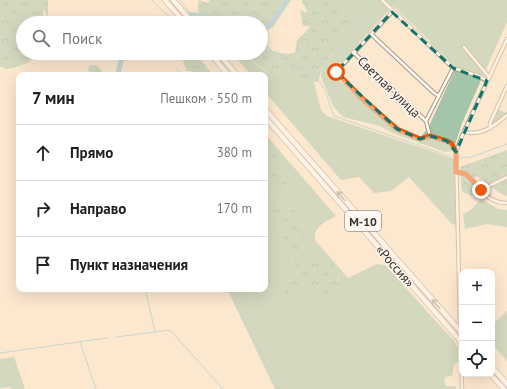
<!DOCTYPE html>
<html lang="ru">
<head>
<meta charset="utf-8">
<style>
	body { margin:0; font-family:"PT Sans",sans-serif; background:#f2f2f2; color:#202124 }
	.controls { position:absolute; right:12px; bottom:12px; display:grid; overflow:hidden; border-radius:8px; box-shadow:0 4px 16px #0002 }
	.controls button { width:36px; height:36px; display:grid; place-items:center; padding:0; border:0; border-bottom:1px solid #e0e0e0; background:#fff; color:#202124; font:20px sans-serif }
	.stop { position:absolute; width:12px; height:12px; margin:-9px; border:3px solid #ea580c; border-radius:50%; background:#fff }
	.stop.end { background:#ea580c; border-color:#fff; box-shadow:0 1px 4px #0008 }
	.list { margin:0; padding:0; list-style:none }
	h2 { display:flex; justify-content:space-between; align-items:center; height:52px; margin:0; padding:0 16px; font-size:17px }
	h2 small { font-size:13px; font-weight:400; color:#757577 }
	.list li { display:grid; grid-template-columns:26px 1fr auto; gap:12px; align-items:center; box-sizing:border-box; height:56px; padding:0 16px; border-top:1px solid #e0e0e0 }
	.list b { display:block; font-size:15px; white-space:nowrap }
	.list em { font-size:13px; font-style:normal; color:#757577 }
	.icon { flex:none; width:22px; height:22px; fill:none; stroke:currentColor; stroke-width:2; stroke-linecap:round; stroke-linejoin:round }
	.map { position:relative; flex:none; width:507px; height:389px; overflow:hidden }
	.search { position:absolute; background:#fff; box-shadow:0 4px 16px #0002; left:16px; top:16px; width:252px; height:44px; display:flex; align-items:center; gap:10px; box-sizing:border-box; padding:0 14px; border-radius:22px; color:#757577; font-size:15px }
	.panel { position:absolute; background:#fff; box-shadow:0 4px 16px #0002; left:16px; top:72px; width:252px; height:220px; border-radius:8px }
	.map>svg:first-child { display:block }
	.green { fill:#a5c5ab }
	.forest { fill:url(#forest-crowns) }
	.water { fill:#88c2d0 }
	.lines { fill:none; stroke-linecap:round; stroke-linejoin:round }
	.stream { stroke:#88c2d0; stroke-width:1 }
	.minor-casing { stroke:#ae9579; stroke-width:4.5 }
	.trunk-casing { stroke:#ae9579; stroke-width:6 }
	.minor { stroke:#fff; stroke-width:2.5 }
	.trunk { stroke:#fff; stroke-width:4.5 }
	.oneway { stroke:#9b9690 }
	.route { stroke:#ea580c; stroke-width:5 }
	.marked { fill:none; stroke:#0f766e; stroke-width:3; stroke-dasharray:8 5; stroke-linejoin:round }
	.labels { text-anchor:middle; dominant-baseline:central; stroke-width:3; stroke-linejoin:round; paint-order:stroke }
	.shield { fill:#fcf7f1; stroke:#726a5f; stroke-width:1 }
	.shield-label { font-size:12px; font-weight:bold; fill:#372d21 }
	.street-label { font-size:13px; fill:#372d21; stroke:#fcf7f1 }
</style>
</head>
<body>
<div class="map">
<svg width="507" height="389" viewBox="0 0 507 389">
	<defs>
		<pattern id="forest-crowns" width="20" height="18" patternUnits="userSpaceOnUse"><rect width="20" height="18" fill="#a5c5ab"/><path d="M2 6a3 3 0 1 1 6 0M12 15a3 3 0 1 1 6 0" fill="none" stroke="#87a08b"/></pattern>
	</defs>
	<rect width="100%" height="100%" fill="#fce7cf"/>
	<!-- green -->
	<path class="green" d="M334,0H507V22L462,123L453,151L445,152L395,134L397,131L421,140L428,138L427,136H422L430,124L456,67L433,46L429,40L393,6L367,34L332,74L396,131L394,134L380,126L343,117L333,106L321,77L322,68L342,36L343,8Z
		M232,53C243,53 253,61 261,68C264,71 269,73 272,76L286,68L288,75L304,85L306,82H314L321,110L327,116L454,159L456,225L452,224L409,177L391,191L374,193L359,177L341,180L265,92V75H251Z
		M94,65L98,66L102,71L101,75H92L88,70L89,66Z
		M497,109L507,113L491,125Z
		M265,134L336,216C325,222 314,226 315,240L348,278L377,264L385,265L454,341L458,348V362L454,364L452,376L446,377L444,381L446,386H456V389H275L227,289H265V201L266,206L279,216C279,238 293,257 298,278L284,280L302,298L303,286L311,275L314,279L337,283L339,275L321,263L309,266L297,240L307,233L294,207L285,211L272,196L269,190Z
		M483,200L498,209L507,210V227L487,224L465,229L463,214L471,210L479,201Z
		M507,311V361L492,344V325Z
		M14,357L25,389H11L10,387L0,388V359Z"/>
	<!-- forest -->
	<path class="forest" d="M0,0H48V16L46,15L45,10L43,11L44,23H23V53H35C30,64 28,63 18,66C10,69 7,70 0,66Z
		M199,0L207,3L209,2L210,0H284C283,3 270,23 267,25C265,26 264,25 261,25V23H237L198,12V3Z
		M302,0H334L349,14L350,18L342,36L322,68L318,82H306L304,85L288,75L286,68L272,76C264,69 248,56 239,53H261V35L264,36L266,44L271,51C278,52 288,56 295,52L297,40L310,27L309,26H303L300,10L307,13L305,6L302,3Z
		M181,53H193L201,60L213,75H196L191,71H186Z
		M265,145L280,161L287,177L286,186L269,191L272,196L285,211L294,207L307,233L306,238L298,240L309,266L317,261L321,263L329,259L339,270L337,283H347L351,289L341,290L333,299L325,298L312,292L310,285L314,279L311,276L303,286L302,298L290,299L281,285L284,280L298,278C293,257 279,238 279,216L266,206Z
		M507,150V196C495,192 488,183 477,176L473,179L472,196L462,192L460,167Z"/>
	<!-- water -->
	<path class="water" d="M284,0H291L273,27L261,34V25L268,24Z
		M191,12L204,13L237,23H217L193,16L183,23H152C162,20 164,17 175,20Z
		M120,53H127L125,57L120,75H115Z"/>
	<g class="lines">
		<!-- stream -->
		<path class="stream" d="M152,0L161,10L169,16L167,19
			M180,0L191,14
			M353,17L369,34L354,50
			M268,30V46L272,51L282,55L290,65C296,66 303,67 308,70C315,75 324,87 327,95C329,103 330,108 334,116L452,157
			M176,68L182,75
			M218,73L219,75
			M504,114L507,112
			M458,158L472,157L507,144
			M145,289L155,331
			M229,289L278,389
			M116,337L170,330L223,389
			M80,342L96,389
			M0,353L107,338"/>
		<!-- minor casing -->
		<g class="minor-casing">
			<path id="minor" d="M382,0L453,68L479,76L487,81
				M394,12H392L336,72L364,101L397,129L420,139L430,136
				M371,34L434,93L439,96
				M464,47L489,77
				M353,52L426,121
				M453,68L426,121L430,136C440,139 452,140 456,151
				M490,128V123L507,86
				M464,132C482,136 494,126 507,115
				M456,172C479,173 478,203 507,203
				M481,190L507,177
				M462,331L460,324L456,152L462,136L507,39
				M460,342L461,346L462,389"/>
		</g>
		<!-- trunk casing -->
		<g class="trunk-casing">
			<path id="trunk" d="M165,0L185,23
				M173,0L193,23
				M210,53L228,75
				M218,53L237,75
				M265,109L462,333
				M265,117L462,343
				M492,367L507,384
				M490,374L504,389"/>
		</g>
		<!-- minor -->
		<use href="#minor" class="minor"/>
		<!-- trunk -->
		<use href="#trunk" class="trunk"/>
	</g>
	<!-- one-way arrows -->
	<defs><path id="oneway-shaft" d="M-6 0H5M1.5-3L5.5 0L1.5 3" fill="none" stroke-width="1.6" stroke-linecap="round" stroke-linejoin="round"/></defs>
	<g class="oneway">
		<use href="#oneway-shaft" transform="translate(341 196) rotate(-131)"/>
		<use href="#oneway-shaft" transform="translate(436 304) rotate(-132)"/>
	</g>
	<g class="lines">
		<!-- route -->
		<path class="route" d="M336,72L364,100L397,129L420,139L430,136L447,141L451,143L456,152V172L466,174L481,190"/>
	</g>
	<!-- marked area -->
	<path d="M0 0H507V389H0ZM392,12L453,68L487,81L456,152L447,141L430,136L420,139L397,129L336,72Z" fill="#fce7cf" fill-opacity=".55" fill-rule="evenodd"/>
	<path class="marked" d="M392,12L453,68L487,81L456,152L447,141L430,136L420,139L397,129L336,72Z"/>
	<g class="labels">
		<!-- shield labels -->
		<rect class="shield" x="345" y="211" width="36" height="20" rx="3"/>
		<g class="shield-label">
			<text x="363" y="221">М-10</text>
		</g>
		<!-- street labels -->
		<g class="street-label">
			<text transform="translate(389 87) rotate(44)">Светлая улица</text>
			<text transform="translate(395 266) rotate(49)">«Россия»</text>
		</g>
	</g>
</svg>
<div class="controls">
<button>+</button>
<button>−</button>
<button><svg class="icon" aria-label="locate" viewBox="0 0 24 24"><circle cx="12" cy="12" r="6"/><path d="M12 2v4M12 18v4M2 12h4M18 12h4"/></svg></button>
</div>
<div class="stop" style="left:336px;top:72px"></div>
<div class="stop end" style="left:481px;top:190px"></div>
<div class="search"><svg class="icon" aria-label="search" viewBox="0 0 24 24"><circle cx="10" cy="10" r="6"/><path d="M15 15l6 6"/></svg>Поиск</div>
<section class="panel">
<h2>7 мин<small>Пешком · 550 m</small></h2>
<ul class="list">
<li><svg class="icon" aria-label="ahead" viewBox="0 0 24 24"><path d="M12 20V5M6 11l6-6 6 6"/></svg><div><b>Прямо</b></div><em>380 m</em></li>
<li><svg class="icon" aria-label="right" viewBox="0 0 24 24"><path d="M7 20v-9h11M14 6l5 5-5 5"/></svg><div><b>Направо</b></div><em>170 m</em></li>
<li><svg class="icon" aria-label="arrive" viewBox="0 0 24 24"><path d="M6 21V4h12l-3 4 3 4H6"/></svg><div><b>Пункт назначения</b></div></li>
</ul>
</section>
</div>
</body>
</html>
